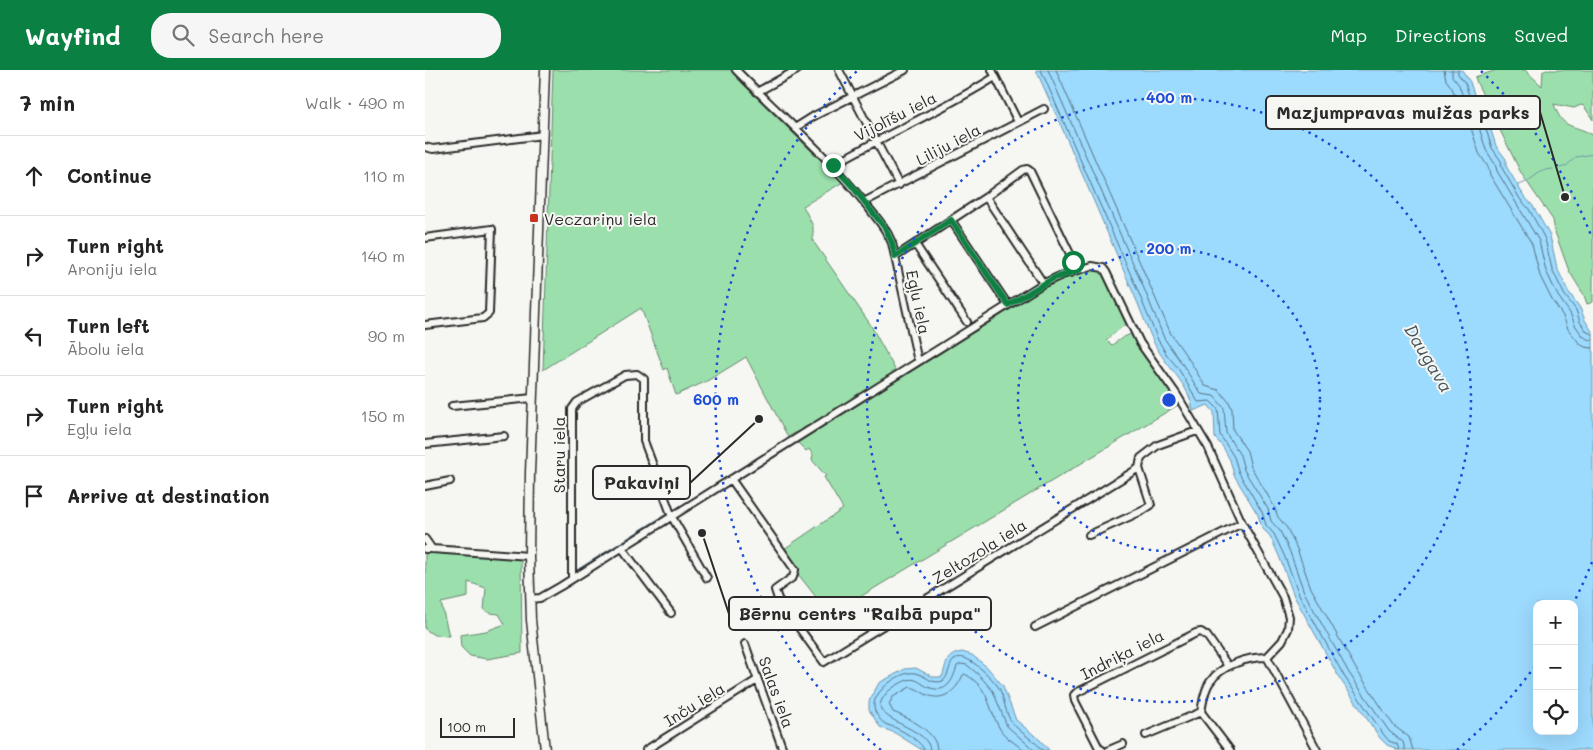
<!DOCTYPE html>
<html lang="en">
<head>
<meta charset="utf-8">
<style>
	body { margin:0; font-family:Mali,sans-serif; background:#f6f6f6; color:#222 }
	.controls { position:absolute; right:15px; bottom:15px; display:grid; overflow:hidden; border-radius:10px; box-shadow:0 5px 20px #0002 }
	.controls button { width:45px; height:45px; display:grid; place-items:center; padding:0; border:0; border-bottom:1px solid #e0e0e0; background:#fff; color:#222; font:25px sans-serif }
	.scale { position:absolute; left:15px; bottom:12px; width:75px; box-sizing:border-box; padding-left:5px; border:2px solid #2b2b2b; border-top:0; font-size:14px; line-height:18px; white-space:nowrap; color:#2b2b2b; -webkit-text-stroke:4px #f6f6f2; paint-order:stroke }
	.stop { position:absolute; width:15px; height:15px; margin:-11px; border:4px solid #0b8043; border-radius:50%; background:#fff }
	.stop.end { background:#0b8043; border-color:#fff; box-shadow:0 1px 5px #0008 }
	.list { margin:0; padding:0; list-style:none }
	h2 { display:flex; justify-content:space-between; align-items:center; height:65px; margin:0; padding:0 20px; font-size:21px }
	h2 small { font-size:16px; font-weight:400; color:#767676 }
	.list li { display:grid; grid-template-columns:32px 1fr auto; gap:15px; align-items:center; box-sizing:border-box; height:80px; padding:0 20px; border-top:1px solid #e0e0e0 }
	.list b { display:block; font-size:19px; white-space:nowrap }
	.list p { margin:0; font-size:16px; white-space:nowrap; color:#767676 }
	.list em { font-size:16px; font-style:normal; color:#767676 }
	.icon { flex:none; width:28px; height:28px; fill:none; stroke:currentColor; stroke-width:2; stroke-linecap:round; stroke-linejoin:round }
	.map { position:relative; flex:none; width:1168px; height:680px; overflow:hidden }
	header { display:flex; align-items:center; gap:30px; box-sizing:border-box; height:70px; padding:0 25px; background:#0b8043; color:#fff }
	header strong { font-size:24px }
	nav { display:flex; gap:28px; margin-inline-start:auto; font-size:18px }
	.search { width:350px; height:45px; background:#f6f6f6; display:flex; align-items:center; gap:12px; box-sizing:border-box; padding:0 18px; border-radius:20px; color:#767676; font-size:19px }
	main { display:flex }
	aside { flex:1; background:#fff }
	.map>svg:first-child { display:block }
	.green { fill:#9be0ac; stroke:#63866c }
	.water { fill:#9cdafe; stroke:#6f94aa; fill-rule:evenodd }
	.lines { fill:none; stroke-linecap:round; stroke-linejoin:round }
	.shore { stroke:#58717f; stroke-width:1 }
	.stream { stroke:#6f94aa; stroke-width:1 }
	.minor-casing { stroke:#2b2b2b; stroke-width:10 }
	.major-casing { stroke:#2b2b2b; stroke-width:11 }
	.minor { stroke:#f6f6f2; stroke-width:6 }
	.major { stroke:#f6f6f2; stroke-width:8 }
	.route { stroke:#0b8043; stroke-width:6 }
	.ring { fill:none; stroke:#1d4ed8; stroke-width:2.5; stroke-dasharray:2.5 5 }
	.poi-dot { fill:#c8321e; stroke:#f6f6f2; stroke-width:2 }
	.labels { text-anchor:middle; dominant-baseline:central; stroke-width:4; stroke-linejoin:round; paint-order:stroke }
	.street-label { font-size:16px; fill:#2b2b2b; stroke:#f6f6f2 }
	.poi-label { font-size:16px; fill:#2b2b2b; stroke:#f6f6f2; text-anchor:start }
	.water-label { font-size:18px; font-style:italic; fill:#475760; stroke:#f6f6f2 }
	.centre { fill:#1d4ed8; stroke:#f6f6f2; stroke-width:2.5 }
	.ring-label { font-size:15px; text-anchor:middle; font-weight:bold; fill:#1d4ed8; stroke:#f6f6f2; stroke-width:4; stroke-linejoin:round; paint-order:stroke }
	.leader { fill:none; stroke:#2b2b2b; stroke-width:2 }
	.callout-dot { fill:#2b2b2b; stroke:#f6f6f2; stroke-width:2 }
	.callout { fill:#f6f6f2; stroke:#2b2b2b; stroke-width:2 }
	.callout-label { font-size:18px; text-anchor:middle; font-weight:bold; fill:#2b2b2b }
</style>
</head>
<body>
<header>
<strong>Wayfind</strong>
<div class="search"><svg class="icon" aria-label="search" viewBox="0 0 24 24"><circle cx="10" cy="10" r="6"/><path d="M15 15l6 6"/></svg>Search here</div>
<nav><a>Map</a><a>Directions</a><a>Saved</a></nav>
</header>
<main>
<aside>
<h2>7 min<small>Walk · 490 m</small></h2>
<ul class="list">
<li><svg class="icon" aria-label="ahead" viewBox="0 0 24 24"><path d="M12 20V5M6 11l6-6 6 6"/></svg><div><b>Continue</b></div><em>110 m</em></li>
<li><svg class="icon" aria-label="right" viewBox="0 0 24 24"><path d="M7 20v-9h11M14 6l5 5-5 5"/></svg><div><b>Turn right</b><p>Aroniju iela</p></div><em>140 m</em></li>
<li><svg class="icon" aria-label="left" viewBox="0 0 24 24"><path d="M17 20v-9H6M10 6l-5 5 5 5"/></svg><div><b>Turn left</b><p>Ābolu iela</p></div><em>90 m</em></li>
<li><svg class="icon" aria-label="right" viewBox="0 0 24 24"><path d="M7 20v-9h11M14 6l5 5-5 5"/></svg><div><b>Turn right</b><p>Egļu iela</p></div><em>150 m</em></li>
<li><svg class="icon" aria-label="arrive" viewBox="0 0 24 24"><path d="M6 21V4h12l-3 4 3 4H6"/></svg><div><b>Arrive at destination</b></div></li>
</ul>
</aside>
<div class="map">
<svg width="1168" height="680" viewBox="0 0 1168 680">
	<rect width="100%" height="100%" fill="#f6f6f2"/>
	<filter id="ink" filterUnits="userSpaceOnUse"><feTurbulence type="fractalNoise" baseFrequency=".02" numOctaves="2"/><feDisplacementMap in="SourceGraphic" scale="10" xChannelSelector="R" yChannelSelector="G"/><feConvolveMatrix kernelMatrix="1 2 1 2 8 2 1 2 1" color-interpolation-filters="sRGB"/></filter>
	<g filter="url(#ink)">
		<!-- green -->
		<path class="green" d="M128,0H305L322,18L418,112L378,136L388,156V171L445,254L472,303L363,367L321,287L282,311L251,325L242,298L239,300L216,238L118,300Z
			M1072,0H1100L1117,16L1118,0H1168V50L1159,36L1156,35L1149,38L1129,34C1138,61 1147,53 1168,65V232L1162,234L1159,225L1144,201L1130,162L1128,150L1096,103L1052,13L1050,7Z
			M667,199L676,201L682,205L703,252L681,270L687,275L697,268L708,263L755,332L753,335L405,545L373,504L370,496L359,479L418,439L399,407L401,406L387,390L388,385L384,379L381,381L371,371L632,209Z
			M0,482H19L96,488L97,583L62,589L45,586L36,577L35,565L61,561L80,554L74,544L65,543L59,540L61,518L43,512V527L16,533L24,566L9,565L0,559Z"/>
		<!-- water -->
		<path class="water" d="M611,0H1037L1045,12L1052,33L1062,47L1071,76L1081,89V96L1099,126L1108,136L1125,166L1132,198L1143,221L1155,238L1160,250L1168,263V680H970V678L962,675L955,668L915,609L869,526L854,486L845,466L837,458L833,445L809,405L805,390L798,377L790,368L789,342L783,335L768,341C765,314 740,296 729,273C721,256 715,237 707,220C675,146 644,72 611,0ZM1112,534H1149V661H1112Z
			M537,582L547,585L562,597L578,616L591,650L616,671L624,680H497L470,663L455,657L444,640V631L454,613L480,599L491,598L508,607H517C522,593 520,585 537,582Z"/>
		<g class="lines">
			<!-- shore -->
			<path class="shore" d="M616,0L712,219L733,270L742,285L753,298L773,332L785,331L793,339L795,365L809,387L814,403L837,442L841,455L849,464L859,485L874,524L919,606L959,665L964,671L972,674L974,680
				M623,0L718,216L739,268L748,281L758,295L776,324L789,326L799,338L801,363L815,385L819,400L843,439L846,451L855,461L865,482L879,522L924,603L964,661L978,672L980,680
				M631,0L746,264L765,291L780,316L794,320L804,332L807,339L808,360L822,381L826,397L849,436L853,447L862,458L872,479L886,518L931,599L969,656L984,667L988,680
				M1019,0L1021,10L1027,18L1036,42L1046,58L1054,83L1063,97L1065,105L1107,174L1115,206L1127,230L1138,246L1143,259L1155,274L1160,277L1168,278
				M1027,0V6L1034,15L1042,38L1053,54L1061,80L1070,94L1072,101L1114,171L1121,201L1133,226L1145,243L1150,255L1157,265L1162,269L1168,270
				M1033,0V4L1040,13L1047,35L1058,50L1067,78L1076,91L1077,98L1095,129L1104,139L1120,169L1127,199L1139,224L1151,240L1155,252L1162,262L1168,264
				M499,680C498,673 480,662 473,659C469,656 462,656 459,653C455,651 449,641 449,637C447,622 476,600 490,603C501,605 506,615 518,611C525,605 523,592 532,588C543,583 568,609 574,618C580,629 580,645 588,654C597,664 609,670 618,680
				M505,680C504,659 458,653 455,636C455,632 458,628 460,625C464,619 475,613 482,610C491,607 496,614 503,617C522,625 528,610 532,596L536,594L542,595L554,605L568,621L582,656L609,680
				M512,680C512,661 483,648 468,642L464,634L468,627L485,617C491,618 495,621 500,624C518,633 531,621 538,605L540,604C566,619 562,637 575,659C580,668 591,673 598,680"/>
			<!-- stream -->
			<path class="stream" d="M1135,98L1141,96L1151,87L1168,84
				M1093,115C1107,113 1111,99 1128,99
				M150,501L241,444"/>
			<!-- minor casing -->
			<g class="minor-casing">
				<path id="minor" d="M311,0C354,44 401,84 439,132C449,145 461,157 467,173L492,287L494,291
					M414,0L474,115
					M567,0L593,52
					M332,22L372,0
					M370,58L389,46L480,0
					M0,77L8,79L118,65
					M408,95C461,64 518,40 570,7
					M561,127L618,213
					M439,132L619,39
					M526,150L583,235
					M0,168L67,159L64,243L58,248L0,255
					M490,174L542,252
					M470,187L561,127L598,100L602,99L605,101L649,192L646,203
					M27,336L108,328
					M0,374L79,366
					M714,398L716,388L733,375L772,361
					M306,409L370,500L368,507L350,520L353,529L399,592L714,398
					M0,416L25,411
					M664,465L717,441L726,435L714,398
					M0,469L7,479
					M197,478L246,543
					M0,479H7L104,486
					M147,509V339L152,332L200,305L212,304L219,309V371L247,447L282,508
					M105,529L115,528L136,516L617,214L637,205L667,196L678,198L681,202L715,273L752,325L783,377L817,453L858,527L864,547L863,559L857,571L842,587
					M610,557L817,453
					M320,574L358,680
					M842,587L892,680
					M776,642C778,632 779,620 785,612C796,595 823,587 842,587
					M776,642L805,680
					M721,665L776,642
					M221,680L332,610
					M677,680L674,678L650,631L649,625L651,623L771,563L776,562L782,566L803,596
					M684,680L698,674"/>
			</g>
			<!-- major casing -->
			<g class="major-casing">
				<path id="major" d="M120,680L106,550L104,486L105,403L120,0"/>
			</g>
			<!-- minor -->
			<use href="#minor" class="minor"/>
			<!-- major -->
			<use href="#major" class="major"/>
		</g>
	</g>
	<g class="lines" filter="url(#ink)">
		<!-- route -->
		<path class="route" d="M408,95L427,116L460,158L467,173L470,187L526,150L583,235L629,208L646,203L648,192"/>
	</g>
	<!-- distance rings -->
	<g class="ring">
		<circle cx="744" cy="330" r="151"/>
		<circle cx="744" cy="330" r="302"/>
		<path d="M1167 492A453 453 0 0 1 1149 532M1110 596A453 453 0 0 1 1032 680M456 680A453 453 0 0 1 432 1M1056 1A453 453 0 0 1 1167 168"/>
	</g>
	<!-- markers -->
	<rect class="poi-dot" x="104" y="143" width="10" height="10" rx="2.5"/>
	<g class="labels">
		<!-- street labels -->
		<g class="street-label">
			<text transform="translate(470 46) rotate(-27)">Vijolīšu iela</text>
			<text transform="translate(523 74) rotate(-28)">Liliju iela</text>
			<text transform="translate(494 232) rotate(78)">Egļu iela</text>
			<text transform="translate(133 385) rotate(-90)">Staru iela</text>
			<text transform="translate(554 481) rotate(-32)">Zeltozola iela</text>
			<text transform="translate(697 584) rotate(-27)">Indriķa iela</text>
			<text transform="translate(352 622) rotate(70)">Salas iela</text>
			<text transform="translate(269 634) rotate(-32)">Inču iela</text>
		</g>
		<!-- poi labels -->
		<g class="poi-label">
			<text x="119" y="148">Veczariņu iela</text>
		</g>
		<!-- water labels -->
		<g class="water-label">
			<text transform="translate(1004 288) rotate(59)">Daugava</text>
		</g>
	</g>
	<circle cx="744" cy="330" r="8" class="centre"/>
	<g class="ring-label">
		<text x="744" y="33">400 m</text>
		<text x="744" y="184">200 m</text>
		<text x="291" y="335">600 m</text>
	</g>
	<!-- callouts -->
	<path class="leader" d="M1140 127L1115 42M334 349L265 413M277 463L304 544"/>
	<g class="callout-dot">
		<circle cx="1140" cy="127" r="5"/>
		<circle cx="334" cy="349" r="5"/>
		<circle cx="277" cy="463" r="5"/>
	</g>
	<g class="callout">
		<rect x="841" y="26" width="274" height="33" rx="5"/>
		<rect x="168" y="396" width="97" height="33" rx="5"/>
		<rect x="304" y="527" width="262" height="33" rx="5"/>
	</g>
	<g class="callout-label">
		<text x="978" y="49">Mazjumpravas muižas parks</text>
		<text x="217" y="419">Pakaviņi</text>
		<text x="435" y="550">Bērnu centrs "Raibā pupa"</text>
	</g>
</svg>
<div class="controls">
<button>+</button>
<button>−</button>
<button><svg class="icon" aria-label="locate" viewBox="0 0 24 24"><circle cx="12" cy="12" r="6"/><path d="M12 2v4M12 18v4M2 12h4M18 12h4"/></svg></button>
</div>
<div class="scale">100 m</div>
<div class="stop" style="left:648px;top:192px"></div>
<div class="stop end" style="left:408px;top:95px"></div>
</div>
</main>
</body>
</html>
